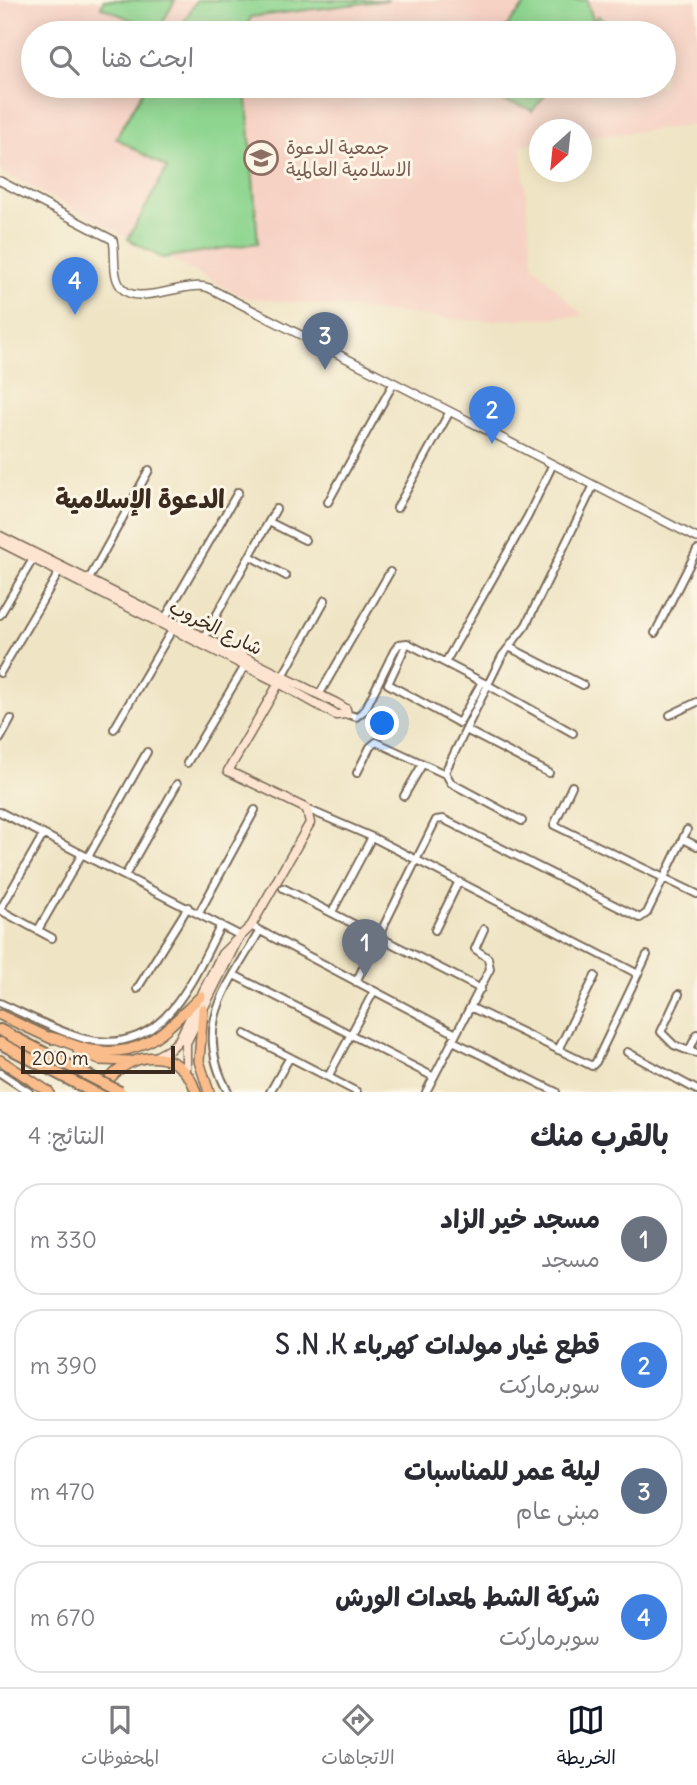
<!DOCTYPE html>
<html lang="ar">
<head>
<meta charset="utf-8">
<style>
	body { margin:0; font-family:Delius,"Playpen Sans Arabic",sans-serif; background:#f2f2f3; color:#2b2b33; direction:rtl }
	.compass { position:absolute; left:529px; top:119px; width:63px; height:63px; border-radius:50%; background:#fff; box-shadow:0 4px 18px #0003; rotate:207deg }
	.scale { position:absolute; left:21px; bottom:18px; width:154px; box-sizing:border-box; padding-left:7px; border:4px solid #3b2a1e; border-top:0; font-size:19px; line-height:24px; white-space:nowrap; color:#3b2a1e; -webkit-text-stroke:5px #fcf5e5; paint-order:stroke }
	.you { position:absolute; left:383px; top:724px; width:24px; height:24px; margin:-18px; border:5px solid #fff; border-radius:50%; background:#1a73e8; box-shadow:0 0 0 10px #1a73e833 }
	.badge { display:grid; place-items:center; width:46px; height:46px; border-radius:50%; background:#111827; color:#fff; font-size:23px; font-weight:700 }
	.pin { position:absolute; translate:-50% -58px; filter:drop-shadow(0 2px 4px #0008) }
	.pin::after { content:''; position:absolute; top:37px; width:24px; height:21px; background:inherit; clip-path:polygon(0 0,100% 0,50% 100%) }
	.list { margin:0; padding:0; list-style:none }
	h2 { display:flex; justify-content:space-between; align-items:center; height:91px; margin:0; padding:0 28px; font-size:30px }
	h2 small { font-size:23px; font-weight:400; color:#7c7c81 }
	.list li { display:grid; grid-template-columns:46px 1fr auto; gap:21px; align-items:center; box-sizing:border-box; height:112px; margin:0 14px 14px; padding:0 14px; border:2px solid #e1e1e2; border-radius:28px }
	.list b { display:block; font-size:26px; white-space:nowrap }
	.list p { margin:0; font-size:23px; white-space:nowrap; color:#7c7c81 }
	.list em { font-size:23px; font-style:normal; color:#7c7c81 }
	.icon { flex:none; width:38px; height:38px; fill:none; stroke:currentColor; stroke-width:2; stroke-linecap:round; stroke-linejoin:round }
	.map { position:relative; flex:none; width:697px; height:1092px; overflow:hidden; direction:ltr }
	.search { position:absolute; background:#fff; box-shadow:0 4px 18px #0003; left:21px; right:21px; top:21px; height:77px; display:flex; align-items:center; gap:18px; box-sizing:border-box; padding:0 24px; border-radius:38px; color:#7c7c81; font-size:26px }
	.sheet { height:595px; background:#fff }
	nav { display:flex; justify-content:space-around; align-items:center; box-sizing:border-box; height:98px; border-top:2px solid #e1e1e2; background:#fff; font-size:19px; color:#7c7c81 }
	nav a { display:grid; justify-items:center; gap:4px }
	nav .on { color:#111827 }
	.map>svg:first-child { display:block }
	.built { fill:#f6d2c4; fill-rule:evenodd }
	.green { fill:#8ed590; stroke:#648057; stroke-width:2 }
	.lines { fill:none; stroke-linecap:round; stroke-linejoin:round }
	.minor-casing { stroke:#7a6b58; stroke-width:10 }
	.tertiary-casing { stroke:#7a6b58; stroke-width:10 }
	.secondary-casing { stroke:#7a6b58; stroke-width:11 }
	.primary-casing { stroke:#7a6b58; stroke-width:12 }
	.motorway-casing { stroke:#7a6b58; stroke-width:14 }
	.minor { stroke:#fff; stroke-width:6 }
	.tertiary { stroke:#fff; stroke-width:7 }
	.secondary { stroke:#fde4d0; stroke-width:8 }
	.primary { stroke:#f9bc8a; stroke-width:9 }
	.motorway { stroke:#f9bc8a; stroke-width:10 }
	.motorway-bridge-casing { stroke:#7a6b58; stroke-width:14; stroke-linecap:butt }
	.motorway-bridge { stroke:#f9bc8a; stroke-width:10 }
	.labels { text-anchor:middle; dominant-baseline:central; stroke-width:6; stroke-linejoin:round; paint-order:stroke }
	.education-label { font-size:19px; fill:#785e54; stroke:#fcf5e5; text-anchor:start }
	.street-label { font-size:19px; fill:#3b2a1e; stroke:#fcf5e5 }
	.district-label { font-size:26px; font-weight:bold; fill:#3b2a1e; stroke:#fcf5e5 }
</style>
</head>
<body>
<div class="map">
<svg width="697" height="1092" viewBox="0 0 697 1092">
	<rect width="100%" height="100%" fill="#fcf5e5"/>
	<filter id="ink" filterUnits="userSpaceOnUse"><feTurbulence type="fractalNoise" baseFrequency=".0143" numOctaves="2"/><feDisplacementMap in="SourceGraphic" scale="14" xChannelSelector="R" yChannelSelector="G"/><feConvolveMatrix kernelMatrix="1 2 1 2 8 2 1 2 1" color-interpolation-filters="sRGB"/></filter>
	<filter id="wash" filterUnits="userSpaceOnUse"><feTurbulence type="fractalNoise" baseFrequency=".00686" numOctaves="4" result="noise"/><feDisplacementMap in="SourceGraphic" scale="28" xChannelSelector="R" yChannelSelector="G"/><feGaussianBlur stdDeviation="1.57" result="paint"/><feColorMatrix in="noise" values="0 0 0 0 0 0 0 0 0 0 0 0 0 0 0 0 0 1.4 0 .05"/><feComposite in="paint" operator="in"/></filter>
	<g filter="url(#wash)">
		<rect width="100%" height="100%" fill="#efe4c4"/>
		<!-- built -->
		<path class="built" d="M0,0H697V125L582,138V130H540L539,143L521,145L533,265L583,316L470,321L243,297L0,171ZM33,33H664V86H33Z"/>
		<!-- green -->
		<path class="green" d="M104,0H175L158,31L101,7Z
			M197,0H389L251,17L245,33H177Z
			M529,0H587L593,20L598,16L606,22L596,33H501Z
			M146,86H246L258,243L162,258L128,239L167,168L116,138Z
			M484,86H553L532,111C516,98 501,111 484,86Z"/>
	</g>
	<g filter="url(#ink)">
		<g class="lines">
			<!-- minor casing -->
			<g class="minor-casing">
				<path id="minor" d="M328,502L393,384
					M397,508L449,413
					M269,522L305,540
					M250,556L286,576
					M88,581L149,470
					M0,615L33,559
					M164,620L238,492
					M655,633L697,550
					M203,639L276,509
					M509,647L583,685
					M445,663L528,516L552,466
					M0,673L61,569
					M283,676L325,600
					M482,682L459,723L388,684L407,643L482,682L488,685L573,733
					M319,695L390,572
					M347,714L356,717L365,710L394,651L399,644L407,643
					M670,715L697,702
					M114,729L172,630
					M466,730L549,773
					M0,739L11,719
					M187,763L245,666
					M357,773L370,747L376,742L445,774
					M572,786L554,825L697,894
					M404,796L422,765
					M307,809L372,837L638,974
					M0,812L241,936
					M522,821L451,783L445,772L502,656L526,625L593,487
					M683,839L697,846
					M88,857L147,752
					M126,874L177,784
					M283,888L481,989
					M0,910L43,835
					M0,910L52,938
					M332,912L372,837
					M199,913L255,810
					M251,926L456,1034
					M38,930L82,854
					M435,930L458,883
					M234,975L434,1077
					M356,982L436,820L443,819L640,918L647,913L687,830
					M137,989L188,907
					M679,994L661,1032L674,1045L689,1051
					M0,1003C27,1015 56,1031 85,1039C164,1058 192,980 221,925
					M470,1007L592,1066L596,1062L647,955
					M245,1034L357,1092
					M697,1034L689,1051L697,1053
					M453,1041L556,1092
					M558,1050L595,976
					M627,1052L697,1090
					M0,1073L29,1092
					M328,1077L374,991
					M228,1092C192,1026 226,989 259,932
					M270,1092L290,1057
					M426,1092L490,969L488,958L475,949L484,929"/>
			</g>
			<!-- tertiary casing -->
			<g class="tertiary-casing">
				<path id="tertiary" d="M0,181L113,240C116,254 112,272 119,284C133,311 185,279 209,288L697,538"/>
			</g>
			<!-- secondary casing -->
			<g class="secondary-casing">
				<path id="secondary" d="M0,536L336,703L346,709L347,714L336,715L279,683L0,542
					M155,1057L170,1049L179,1040L222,954L251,926L310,823L307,809L228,771L279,683
					M186,1072V1043L238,939"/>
			</g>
			<!-- primary casing -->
			<g class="primary-casing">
				<path id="primary" d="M203,1009L199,1061L209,1092
					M0,1015L52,1039
					M50,1037C64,1040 77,1048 92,1050C145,1059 167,1028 201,996
					M78,1051L100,1060L130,1061
					M0,1060L49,1092
					M101,1092C122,1050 180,1042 196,1092"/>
			</g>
			<!-- motorway casing -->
			<g class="motorway-casing">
				<path id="motorway" d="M0,1030L60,1061
					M0,1043L93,1092"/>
			</g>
			<!-- minor -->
			<use href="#minor" class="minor"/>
			<!-- tertiary -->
			<use href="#tertiary" class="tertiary"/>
			<!-- secondary -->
			<use href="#secondary" class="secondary"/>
			<!-- primary -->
			<use href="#primary" class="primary"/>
			<!-- motorway -->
			<use href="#motorway" class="motorway"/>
			<!-- motorway-bridge casing -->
			<g class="motorway-bridge-casing">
				<path id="motorway-bridge" d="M60,1061L120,1092"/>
			</g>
			<!-- motorway-bridge -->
			<use href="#motorway-bridge" class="motorway-bridge"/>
		</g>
	</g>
	<!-- icons -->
	<defs>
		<g id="university-ring" transform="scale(1.75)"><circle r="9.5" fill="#fcf5e5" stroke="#8d6e63" stroke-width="1.5"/><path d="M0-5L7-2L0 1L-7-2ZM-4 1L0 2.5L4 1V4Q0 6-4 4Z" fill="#8d6e63"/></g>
	</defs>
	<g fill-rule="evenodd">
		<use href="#university-ring" x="261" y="158"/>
	</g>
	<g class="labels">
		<!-- education labels -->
		<g class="education-label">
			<text x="286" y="147">جمعية الدعوة<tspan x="286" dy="22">الاسلامية العالمية</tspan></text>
		</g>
		<!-- street labels -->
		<g class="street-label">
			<text transform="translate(216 627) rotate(26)">شارع الخروب</text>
		</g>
		<!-- district labels -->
		<g class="district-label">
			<text x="140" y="498">الدعوة الإسلامية</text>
		</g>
	</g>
</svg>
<svg class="compass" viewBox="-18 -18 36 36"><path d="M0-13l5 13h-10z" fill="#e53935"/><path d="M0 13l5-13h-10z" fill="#7c7c81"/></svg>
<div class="scale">200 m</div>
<div class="you"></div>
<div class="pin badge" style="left:365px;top:977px;background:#6b7280">1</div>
<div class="pin badge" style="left:492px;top:444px;background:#3f7fe0">2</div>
<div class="pin badge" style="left:325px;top:370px;background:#5c6f8a">3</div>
<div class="pin badge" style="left:75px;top:315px;background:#3f7fe0">4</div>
<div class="search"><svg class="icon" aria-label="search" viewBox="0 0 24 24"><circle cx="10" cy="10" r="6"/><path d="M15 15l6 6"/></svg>ابحث هنا</div>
</div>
<section class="sheet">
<h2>بالقرب منك<small>النتائج: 4</small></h2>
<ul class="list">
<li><span class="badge" style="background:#6b7280">1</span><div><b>مسجد خير الزاد</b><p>مسجد</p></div><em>330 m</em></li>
<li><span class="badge" style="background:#3f7fe0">2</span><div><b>قطع غيار مولدات كهرباء S .N .K</b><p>سوبرماركت</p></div><em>390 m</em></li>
<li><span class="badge" style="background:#5c6f8a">3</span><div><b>ليلة عمر للمناسبات</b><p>مبنى عام</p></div><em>470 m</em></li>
<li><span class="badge" style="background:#3f7fe0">4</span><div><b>شركة الشط لمعدات الورش</b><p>سوبرماركت</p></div><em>670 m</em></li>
</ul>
</section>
<nav>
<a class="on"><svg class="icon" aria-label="map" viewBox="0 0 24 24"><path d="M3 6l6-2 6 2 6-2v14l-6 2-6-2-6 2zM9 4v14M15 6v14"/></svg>الخريطة</a>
<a><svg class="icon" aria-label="directions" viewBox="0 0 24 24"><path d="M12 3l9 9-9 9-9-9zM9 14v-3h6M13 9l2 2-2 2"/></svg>الاتجاهات</a>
<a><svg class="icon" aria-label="saved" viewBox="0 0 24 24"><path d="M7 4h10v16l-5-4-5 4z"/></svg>المحفوظات</a>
</nav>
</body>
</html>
